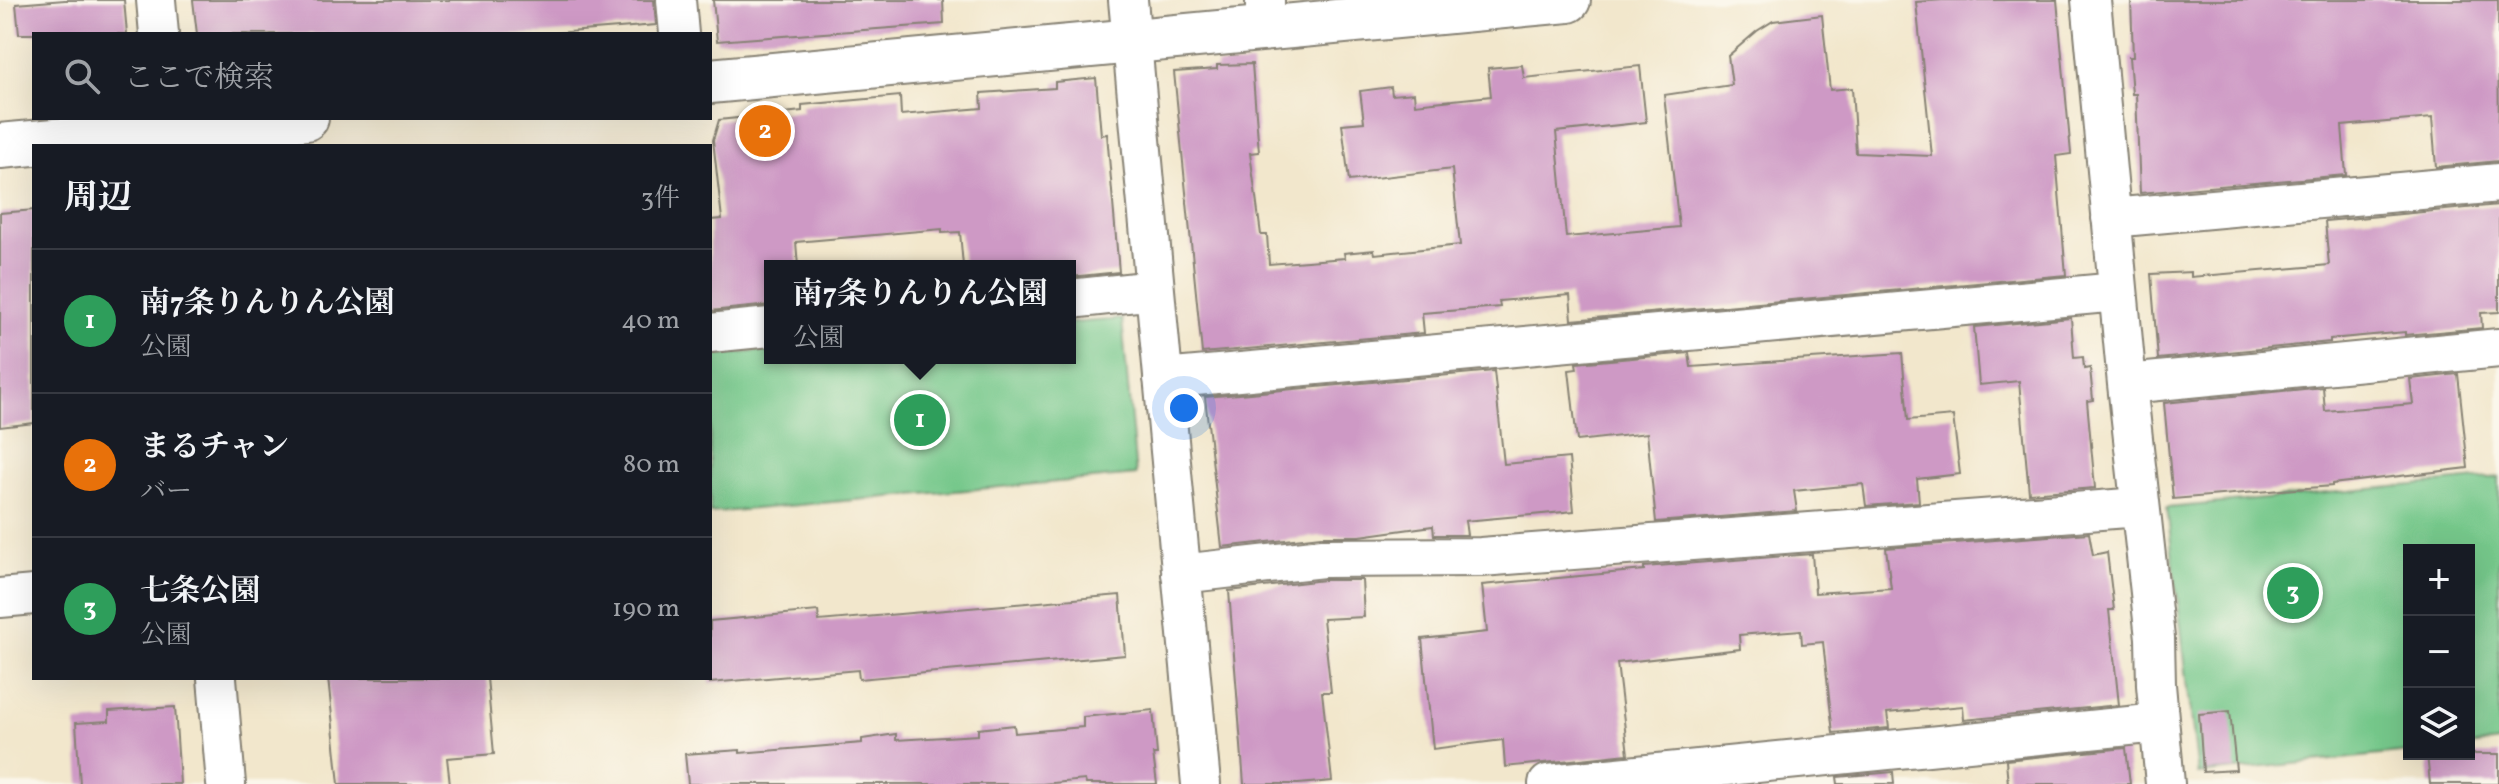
<!DOCTYPE html>
<html lang="ja">
<head>
<meta charset="utf-8">
<style>
	body { margin:0; font-family:Vollkorn,"Noto Serif JP",serif; background:#242831; color:#f1f3f6 }
	.controls { position:absolute; right:24px; bottom:24px; display:grid; overflow:hidden; border-radius:0px; box-shadow:0 8px 32px #0002 }
	.controls button { width:72px; height:72px; display:grid; place-items:center; padding:0; border:0; border-bottom:2px solid #363941; background:#171b24; color:#f1f3f6; font:40px sans-serif }
	.you { position:absolute; left:1184px; top:408px; width:28px; height:28px; margin:-20px; border:6px solid #fff; border-radius:50%; background:#1a73e8; box-shadow:0 0 0 12px #1a73e833 }
	.badge { display:grid; place-items:center; width:52px; height:52px; border-radius:50%; background:#d1495b; color:#fff; font-size:26px; font-weight:700 }
	.pin { position:absolute; translate:-50% -50%; border:4px solid #fff; box-shadow:0 2px 8px #0006 }
	.popup { position:absolute; left:764px; top:260px; width:312px; height:104px; box-sizing:border-box; display:grid; place-content:center; border-radius:0px; background:#171b24; filter:drop-shadow(0 2px 6px #0005); font-size:26px; white-space:nowrap; color:#9ea1a6 }
	.popup b { font-size:30px; color:#f1f3f6 }
	.popup::after { content:''; position:absolute; left:50%; top:100%; margin-left:-16px; border:16px solid transparent; border-top-color:#171b24 }
	.list { margin:0; padding:0; list-style:none }
	h2 { display:flex; justify-content:space-between; align-items:center; height:104px; margin:0; padding:0 32px; font-size:34px }
	h2 small { font-size:26px; font-weight:400; color:#9ea1a6 }
	.list li { display:grid; grid-template-columns:52px 1fr auto; gap:24px; align-items:center; box-sizing:border-box; height:144px; padding:0 32px; border-top:2px solid #363941 }
	.list b { display:block; font-size:30px; white-space:nowrap }
	.list p { margin:0; font-size:26px; white-space:nowrap; color:#9ea1a6 }
	.list em { font-size:26px; font-style:normal; color:#9ea1a6 }
	.icon { flex:none; width:44px; height:44px; fill:none; stroke:currentColor; stroke-width:2; stroke-linecap:round; stroke-linejoin:round }
	.map { position:relative; flex:none; width:2499px; height:784px; overflow:hidden }
	.search { position:absolute; background:#171b24; box-shadow:0 8px 32px #0002; left:32px; top:32px; width:680px; height:88px; display:flex; align-items:center; gap:20px; box-sizing:border-box; padding:0 28px; border-radius:0px; color:#9ea1a6; font-size:30px }
	.panel { position:absolute; background:#171b24; box-shadow:0 8px 32px #0002; left:32px; top:144px; width:680px; height:536px; border-radius:0px }
	.map>svg:first-child { display:block }
	.green { fill:#75c78a; stroke:#487253; stroke-width:2 }
	.building { fill:#ce99c5 }
	.lines { fill:none; stroke-linecap:round; stroke-linejoin:round }
	.street-casing { stroke:#878274; stroke-width:42 }
	.secondary-casing { stroke:#878274; stroke-width:48 }
	.street { stroke:#fff; stroke-width:38 }
	.secondary { stroke:#fff; stroke-width:44 }
</style>
</head>
<body>
<div class="map">
<svg width="2499" height="784" viewBox="0 0 2499 784">
	<rect width="100%" height="100%" fill="#fbf7ec"/>
	<filter id="ink" filterUnits="userSpaceOnUse"><feTurbulence type="fractalNoise" baseFrequency=".0125" numOctaves="2"/><feDisplacementMap in="SourceGraphic" scale="16" xChannelSelector="R" yChannelSelector="G"/><feConvolveMatrix kernelMatrix="1 2 1 2 8 2 1 2 1" color-interpolation-filters="sRGB"/></filter>
	<filter id="wash" filterUnits="userSpaceOnUse"><feTurbulence type="fractalNoise" baseFrequency=".006" numOctaves="4" result="noise"/><feDisplacementMap in="SourceGraphic" scale="32" xChannelSelector="R" yChannelSelector="G"/><feGaussianBlur stdDeviation="1.8" result="paint"/><feColorMatrix in="noise" values="0 0 0 0 0 0 0 0 0 0 0 0 0 0 0 0 0 1.4 0 .05"/><feComposite in="paint" operator="in"/></filter>
	<g filter="url(#wash)">
		<rect width="100%" height="100%" fill="#f2e7cc"/>
		<!-- green -->
		<path class="green" d="M1122,319L1136,475L710,513V356L770,350V358H1070V323Z
			M2499,477V742L2469,746V550H2409V752L2198,774L2167,508Z"/>
		<g id="blocks">
			<!-- building -->
			<path class="building" d="M65,0H124L127,34H19L16,4Z
				M193,0H654L656,25L543,34H197Z
				M713,0H943L944,24L717,41Z
				M1942,0H2057L2071,154L2056,156L2066,275L1572,320L1570,295L1499,301L1500,307L1422,313L1424,333L1202,353L1174,72L1217,69V65L1252,64L1259,152L1250,153L1261,235H1267L1269,264L1345,258L1344,253L1374,250L1375,254L1460,245L1452,169L1349,181L1342,124L1364,122L1360,91L1391,87L1392,95L1414,93L1415,104L1491,96L1488,68L1522,65L1524,78L1640,66L1646,122L1556,132L1566,237L1626,232L1679,227L1664,95L1732,85L1728,56L1757,31L1773,21L1822,15L1830,90L1852,88L1856,153L1932,156L1916,2Z
				M2131,0H2498L2499,161L2436,167L2432,118L2342,126L2346,175L2140,193L2136,94H2132L2129,57H2133Z
				M1096,78L1101,135L1107,134L1119,272L1070,277V266H963L960,232L942,233V229L796,242L798,266H770V305L710,311V220L722,219L713,140L719,120L802,111V105L900,96L901,115L982,108L981,93L1055,88V82Z
				M2499,205V312L2481,313L2482,328L2405,335V332L2330,339V342L2158,359L2151,274L2191,272V277L2329,265L2325,221Z
				M34,210V423L0,427V213Z
				M2071,318L2074,358L2083,357L2084,369L2090,368L2093,400L2087,401L2095,488L2029,493L2019,381L1979,385L1974,327Z
				M1689,353L1691,367L1902,353L1908,420L1953,416L1960,474L1917,479L1919,502L1866,506L1863,484L1794,491L1797,511L1656,522L1647,433L1577,441L1569,370L1577,369L1576,363Z
				M1494,371L1504,464L1569,458L1574,511L1465,521L1467,535H1434L1433,526L1360,536H1321L1222,547L1205,397Z
				M2458,374L2468,468L2332,484V486L2173,499L2164,403L2323,387L2325,411L2413,404L2410,379Z
				M2089,533L2093,555L2107,552L2114,610H2109L2119,705L1964,720L1963,706L1887,713L1889,728L1833,733L1823,642L1802,644L1801,630L1739,635L1740,649L1617,663L1628,754L1505,767L1503,740L1433,749L1422,639L1487,632L1482,585L1644,570V567L1812,554L1815,593L1891,588L1886,548Z
				M1324,580H1362L1364,617L1323,619L1331,692H1322L1332,781L1298,784H1244L1229,591Z
				M1120,595L1125,655L859,679L858,670L710,683V621L818,611L819,621Z
				M328,678H487L494,754L447,758L450,784H339Z
				M175,707L180,784H80L76,723L109,721V711Z
				M1153,710L1157,754H1153L1157,784H1086L1085,780L1042,784H688L685,754L740,750V753L862,743V739L896,734V740L978,735V729L1014,725L1015,733L1083,727V717Z
				M2230,711L2236,770L2203,772L2199,714Z
				M2126,748L2130,784H2008L2006,760Z
				M2427,754H2499V784H2430Z
				M1893,772L1894,784H1838L1837,777Z"/>
		</g>
	</g>
	<g filter="url(#ink)">
		<use href="#blocks" fill-opacity="0" stroke="#878274" stroke-width="2"/>
		<g class="lines">
			<!-- street casing -->
			<g class="street-casing">
				<path id="street" d="M156,0L159,34
					M676,0L679,34
					M1128,0L1201,784
					M1265,0V28
					M2091,0L2127,384L2155,638L2156,685L2165,784
					M2111,218L2499,183
					M1070,299L1155,290
					M710,333L770,327
					M1163,379L2118,292
					M2127,384L2499,348
					M1181,574L1323,558L1481,557L2140,507
					M0,598L34,595
					M217,678L226,784
					M1548,784L2159,723"/>
			</g>
			<!-- secondary casing -->
			<g class="secondary-casing">
				<path id="secondary" d="M710,81L1568,0
					M0,146L306,118"/>
			</g>
			<!-- street -->
			<use href="#street" class="street"/>
			<!-- secondary -->
			<use href="#secondary" class="secondary"/>
		</g>
	</g>
</svg>
<div class="controls">
<button>+</button>
<button>−</button>
<button><svg class="icon" aria-label="layers" viewBox="0 0 24 24"><path d="M12 4l9 5-9 5-9-5zM3 14l9 5 9-5"/></svg></button>
</div>
<div class="you"></div>
<div class="pin badge" style="left:920px;top:420px;background:#2e9e5b">1</div>
<div class="popup"><b>南7条りんりん公園</b>公園</div>
<div class="pin badge" style="left:765px;top:131px;background:#e8710a">2</div>
<div class="pin badge" style="left:2293px;top:593px;background:#2e9e5b">3</div>
<div class="search"><svg class="icon" aria-label="search" viewBox="0 0 24 24"><circle cx="10" cy="10" r="6"/><path d="M15 15l6 6"/></svg>ここで検索</div>
<section class="panel">
<h2>周辺<small>3件</small></h2>
<ul class="list">
<li><span class="badge" style="background:#2e9e5b">1</span><div><b>南7条りんりん公園</b><p>公園</p></div><em>40 m</em></li>
<li><span class="badge" style="background:#e8710a">2</span><div><b>まるチャン</b><p>バー</p></div><em>80 m</em></li>
<li><span class="badge" style="background:#2e9e5b">3</span><div><b>七条公園</b><p>公園</p></div><em>190 m</em></li>
</ul>
</section>
</div>
</body>
</html>
